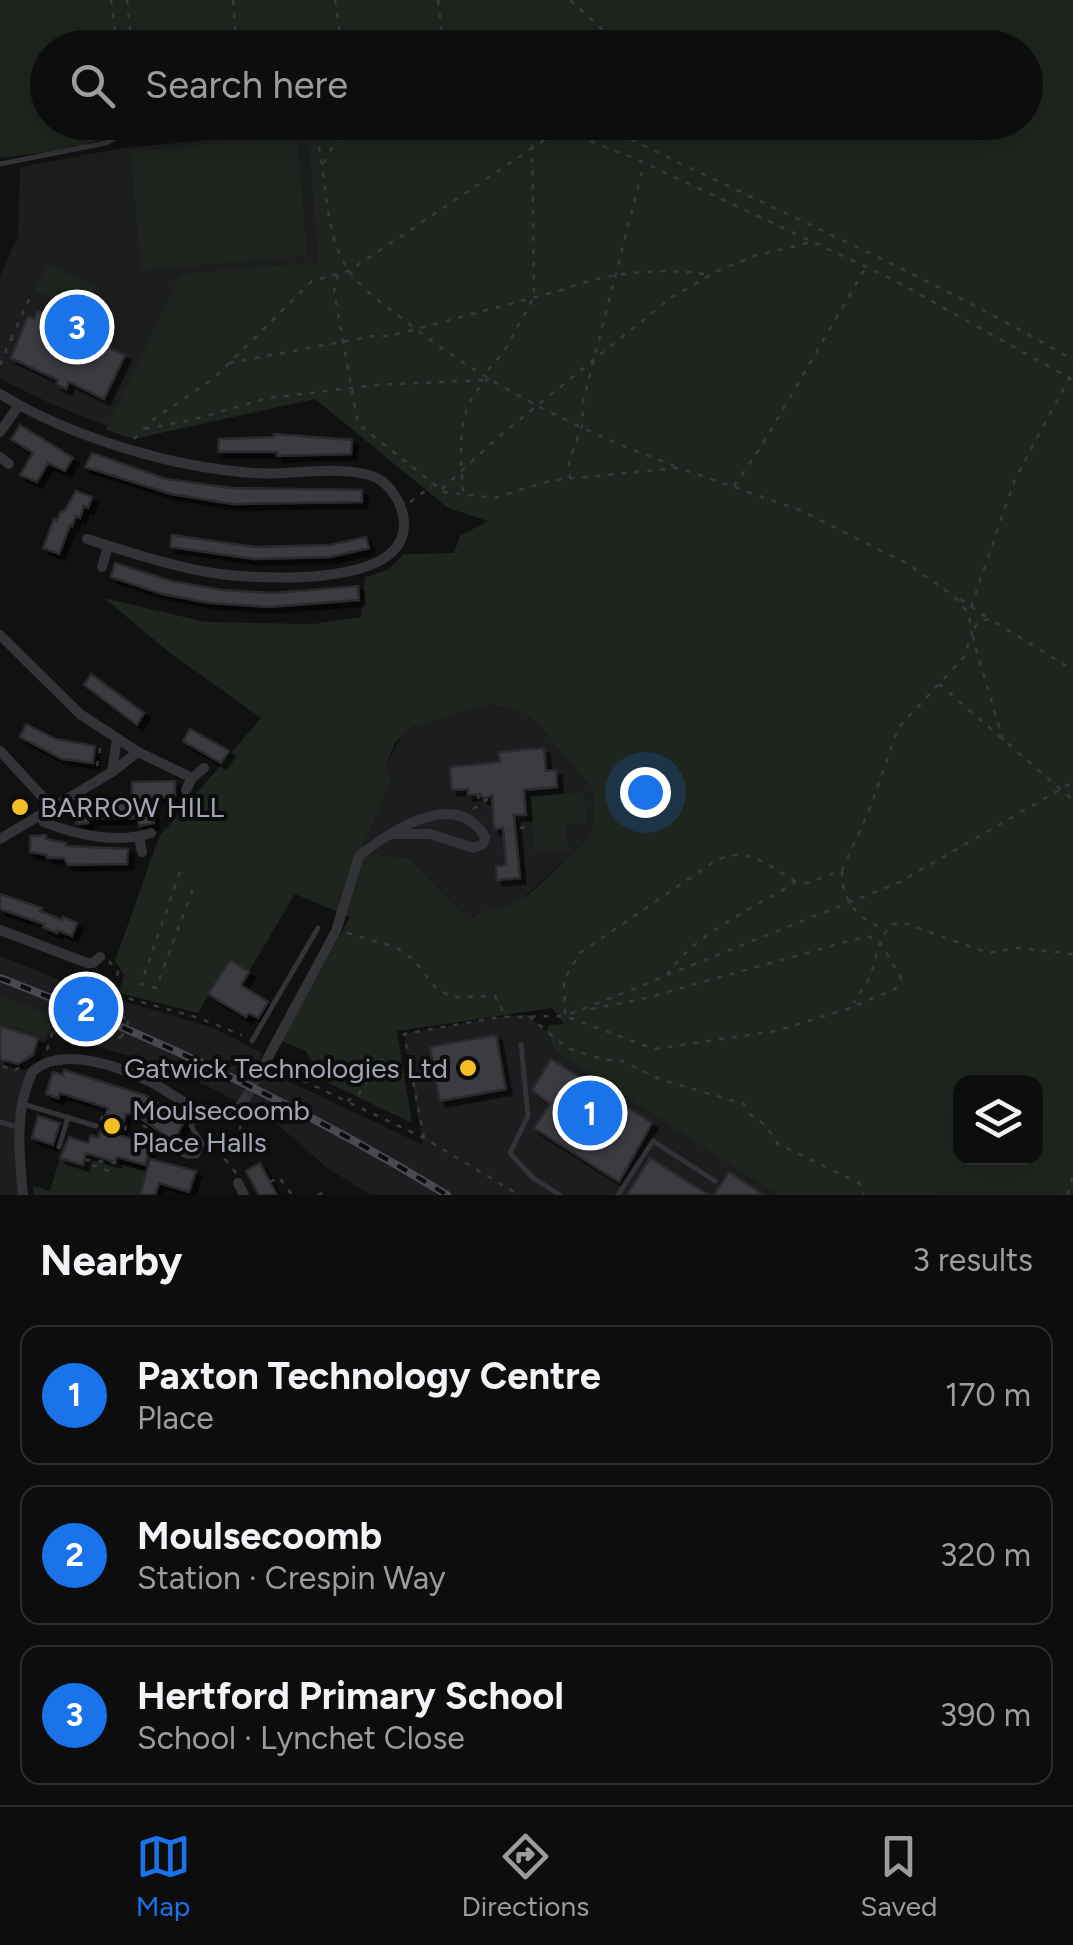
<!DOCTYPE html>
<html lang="en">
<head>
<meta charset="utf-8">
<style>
	body { margin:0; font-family:Figtree,sans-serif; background:#161617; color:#f1f3f6 }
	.controls { position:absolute; right:30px; bottom:30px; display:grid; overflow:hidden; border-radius:20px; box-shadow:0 10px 40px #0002 }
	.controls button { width:90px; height:90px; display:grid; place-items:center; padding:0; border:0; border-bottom:2px solid #2d2d2e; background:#0d0d0e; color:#f1f3f6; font:50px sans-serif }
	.you { position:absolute; left:645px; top:792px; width:35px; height:35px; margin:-25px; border:8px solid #fff; border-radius:50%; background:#1a73e8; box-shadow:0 0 0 15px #1a73e833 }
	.badge { display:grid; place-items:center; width:65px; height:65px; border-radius:50%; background:#1a73e8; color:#fff; font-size:32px; font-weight:700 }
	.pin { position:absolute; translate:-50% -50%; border:5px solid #fff; box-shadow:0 2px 10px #0006 }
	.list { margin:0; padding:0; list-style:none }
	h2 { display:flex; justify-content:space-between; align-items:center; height:130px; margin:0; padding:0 40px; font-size:42px }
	h2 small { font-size:32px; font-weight:400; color:#9a9c9e }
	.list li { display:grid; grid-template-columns:65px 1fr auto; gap:30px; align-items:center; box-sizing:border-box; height:140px; margin:0 20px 20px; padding:0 20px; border:2px solid #2d2d2e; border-radius:20px }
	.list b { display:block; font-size:38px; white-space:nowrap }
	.list p { margin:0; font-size:32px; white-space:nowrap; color:#9a9c9e }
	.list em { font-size:32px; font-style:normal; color:#9a9c9e }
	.icon { flex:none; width:55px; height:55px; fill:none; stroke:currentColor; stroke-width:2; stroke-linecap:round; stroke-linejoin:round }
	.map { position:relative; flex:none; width:1073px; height:1195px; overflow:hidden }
	.search { position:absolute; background:#0d0d0e; box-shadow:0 10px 40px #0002; left:30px; right:30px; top:30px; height:110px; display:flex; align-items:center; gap:25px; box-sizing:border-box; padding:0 35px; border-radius:55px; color:#9a9c9e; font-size:38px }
	.sheet { height:610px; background:#0d0d0e }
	nav { display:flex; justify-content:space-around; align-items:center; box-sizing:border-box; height:140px; border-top:2px solid #2d2d2e; background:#0d0d0e; font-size:28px; color:#9a9c9e }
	nav a { display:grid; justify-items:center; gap:5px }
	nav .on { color:#1a73e8 }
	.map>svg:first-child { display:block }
	.built { fill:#1d1d1f }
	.green { fill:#1d251e; fill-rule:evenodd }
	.building { fill:#3b3b40; stroke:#2b2b2e; stroke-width:2.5; filter:url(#shadow) }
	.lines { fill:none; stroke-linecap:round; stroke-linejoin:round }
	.minor-tunnel { stroke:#2e2f32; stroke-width:10; stroke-dasharray:10 5; stroke-linecap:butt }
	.path { stroke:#38393e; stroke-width:2.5; stroke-dasharray:5 8; stroke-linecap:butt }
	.service { stroke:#323237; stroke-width:5 }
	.minor { stroke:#323237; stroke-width:10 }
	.rail-casing { stroke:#494a51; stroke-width:8 }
	.rail { stroke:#0c0c0d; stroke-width:4; stroke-dasharray:11; stroke-linecap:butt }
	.path-bridge { stroke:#38393e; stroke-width:2.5; stroke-dasharray:5 8; stroke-linecap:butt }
	.poi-dot { fill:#f6be25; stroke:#0c0c0d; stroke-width:4 }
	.labels { text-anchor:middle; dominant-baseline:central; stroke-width:8; stroke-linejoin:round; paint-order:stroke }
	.poi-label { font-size:28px; fill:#a2a6b4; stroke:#0c0c0d; text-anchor:start }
</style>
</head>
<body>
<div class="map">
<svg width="1073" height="1195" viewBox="0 0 1073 1195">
	<defs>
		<filter id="shadow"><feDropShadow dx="5.5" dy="5.5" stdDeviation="0" flood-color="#0009"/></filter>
	</defs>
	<rect width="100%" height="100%" fill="#111112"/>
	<!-- built -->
	<path class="built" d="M308,131L318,262L180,275L108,426L56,406L0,379V276L18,236L20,167L122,148Z
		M490,704L520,711L536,722L592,789L595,820L583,844L517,903L503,908H488L469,920L408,858L366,854L361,850L392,780L386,764L403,734L417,726Z
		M0,956L86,990L214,1028L262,1053L248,1088L255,1091L267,1071L423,1145L404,1034L499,1017L528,1015L546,1032L556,1052L785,1195H371L327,1168L269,1117L155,1060L153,1063L50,1033L23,1087L19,1195H0Z"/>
	<!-- green -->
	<path class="green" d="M0,0H1073V1195H778L556,1052L546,1032L549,1025L564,1024L552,1008L397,1031L412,1123L320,1079L306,1051L282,1041L350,917L295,894L249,971L229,959L198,1013L119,993L124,975L115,961L159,837L261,718L169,652L104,598L205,622L313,624L361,617L365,577L388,570L404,554L454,553L460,536L488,521L448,508L315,399L134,439L106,430L180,274L318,262L307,123L1026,122V48H48V122L131,123C106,148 36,153 0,158ZM490,704L520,711L536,722L592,789L595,820L583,844L528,895L503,908H488L469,920L408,858L367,854L361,850L392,780L386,764L396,741L411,728ZM960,1082H1036V1158H960Z
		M297,137L307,256L141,270L131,151Z
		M48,264L101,290L88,317L35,291Z
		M584,792L587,823L566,825L568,849L534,852L530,796Z
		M0,996L55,1016L46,1037L0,1023Z
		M86,1155L147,1172L140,1195H34L33,1186L50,1191L60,1158L82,1165Z"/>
	<!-- building -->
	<path class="building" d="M37,311L97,336L94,341L125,355L104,399L69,382L66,389L56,384L58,380L11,358L28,316L34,319Z
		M20,425L73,458L65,471L48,463L37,482L20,475L33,453L11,439Z
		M274,434L352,440L351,454L277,456V452H218L219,439L274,437Z
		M92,453L166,479L231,488L362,490V502L233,504L171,494L85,467Z
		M76,491L92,497L88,508L84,506L80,518L76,516L72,526L70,525L59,554L43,548L54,519L57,521L61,511L64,512Z
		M172,535L255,547L330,545L366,537L369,548L331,557L254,559L170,547Z
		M115,563L171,581L222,590L274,593L358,586L359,600L269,607L210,603L162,594L111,577Z
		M91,674L144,713L137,725L84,685Z
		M26,724L56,739L95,746L93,763L62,759L20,737Z
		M190,729L229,751L221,763L183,741Z
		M544,748L546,771L556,770L557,787L524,790L526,815H514L520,878L497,880L496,866L506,865L503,828L494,829L492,795L484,799L480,794L468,795V789L452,790L450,767L500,762L499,752Z
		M175,781V797L150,798L154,823L139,826L138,818L88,819V823L76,824V808H87V803L132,802V782Z
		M46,835V839L66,843V846L128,849L127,864L68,865L64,858H47V855L30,852V836Z
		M0,894L42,908L40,911L62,920L63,917L77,923L72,936L58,930L57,933L43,927L44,924L0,909Z
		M230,960L249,972L241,985L268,1002L258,1018L249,1013L246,1017L208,994Z
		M0,1026L38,1038L33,1055L18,1064L0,1059Z
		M496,1035L506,1089L440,1101L430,1047Z
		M551,1059L652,1123L619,1182L534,1128L550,1104L532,1090Z
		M64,1070L144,1095L166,1107L185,1120L174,1141L134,1114H126L119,1135L151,1145L145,1165L117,1157L115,1162L86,1153L83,1165L60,1158L69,1137L88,1143L91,1135L98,1138L108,1108L60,1093L58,1098L46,1094L53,1072L63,1075Z
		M38,1116L60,1123L53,1145L32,1138Z
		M650,1158L709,1195H627Z
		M150,1159L196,1171L189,1192L159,1183L155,1195H140Z
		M260,1163L270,1182L277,1195H259L246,1171Z
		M729,1172L764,1195H714Z"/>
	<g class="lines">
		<!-- minor-tunnel -->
		<path class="minor-tunnel" d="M245,1099L257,1078"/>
		<!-- path -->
		<path class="path" d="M111,0L117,48
			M127,0L132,48
			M233,0L237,48
			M335,0L342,48
			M438,0L443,43
			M570,0L614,40L592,48
			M134,45L173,41
			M311,122C329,165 321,215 341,257C352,282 378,300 400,317C483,383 575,429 675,466
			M332,122H344
			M542,122L636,159L892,279L1073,380
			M596,122C755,202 919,270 1073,360
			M199,124L235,122
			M324,163L347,122
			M338,275L334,291L358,424L444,492L494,498L553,480L679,468L797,509L906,563L954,596L968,613L972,632L964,657L898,728L871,806L842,870L808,883L796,882C752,909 695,933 666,976L565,1016L564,980L580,953L712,863C746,843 767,865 796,882
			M11,339L31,295
			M229,363L373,336H390L562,290C607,272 662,267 711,275
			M0,365L11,339L19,340
			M145,429L195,419L268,398L376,385L486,380
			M134,439L154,419L214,378L312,281L349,271L549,137L566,131
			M570,479L569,461L582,426L583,402L644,164
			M734,486L761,447L866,267
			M442,489L503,433L672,297L717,271L754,256L812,242
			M463,492C461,453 454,407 488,379L487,371L503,353L534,297L532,122
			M410,502L432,486
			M960,599L986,617
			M971,607L1015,479L1073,371
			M939,684L1073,800
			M1003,740L975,645L972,632L978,622L990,619L1073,670
			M97,766L101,744
			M478,794L479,804
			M473,809L488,799
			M507,830L532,826
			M842,871C842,902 856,916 883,929
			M180,872L141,984L156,988L194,886
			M347,933L395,947L413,959L436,988L452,997L495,996L505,1015
			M109,961L118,972L113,989L116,995L199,1018L242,1035
			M667,975L900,882L1073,782
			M118,998L112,1012L129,1020
			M591,1009L642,999L867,936L880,942L871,975L854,1003
			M529,1016L567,1048L602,1059L623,1061L659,1079L744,1104L750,1114L765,1125L778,1144L859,1183L864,1195
			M56,1025L75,1030
			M47,1050L59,1012L121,1038
			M280,1056L305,1069L304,1081L424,1138L519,1195
			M3,1066L14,1071L23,1065
			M347,1101L358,1095L381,1060L394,1074L406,1075L411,1071
			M101,1121L104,1111L133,1120L155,1132
			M424,1138L404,1034L499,1017L565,1016L654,1049L776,1031L847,1009L895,989L901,978L880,942L890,925L901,922L988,953L1016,948L1073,954
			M109,1171L86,1163L87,1160L117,1163L128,1118
			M236,1173L225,1159L230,1145L241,1132L240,1126
			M270,1182L279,1177L292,1195
			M318,1195L326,1191L328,1195
			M1068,1195L1073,1173"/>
		<!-- service -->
		<path class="service" d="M0,164L106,143L140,124
			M252,1041L318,928
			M521,1044L528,1116L510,1153L533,1178L560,1195
			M23,1104L96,1126
			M0,1122L19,1128
			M156,1141L186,1156H197L202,1143L191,1126L199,1111
			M59,1147L68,1117
			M618,1195L653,1141L715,1181"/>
		<!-- minor -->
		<path class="minor" d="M0,394C70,437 171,467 253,473C288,476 344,464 375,477C393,486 405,508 404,527C400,589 255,579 213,573C170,566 129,552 87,539
			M0,432L19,405
			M0,457L9,464
			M102,567L108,546
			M0,635L80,714L138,752L192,778
			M0,751L52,807
			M112,772L117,738
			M186,790L192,778L204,768
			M40,815L44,822C75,835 118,844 151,833
			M139,837L142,852
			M0,839L112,772L138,752
			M0,930L87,963H93L100,957
			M257,1078L336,931L359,856C391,831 456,787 485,837L483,844L474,848L430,834H393
			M238,1183L244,1195
			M23,1195C19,1154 14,1109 33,1071C63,1045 121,1067 153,1083C175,1095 208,1123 233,1115L245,1099"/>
		<!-- rail casing -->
		<g class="rail-casing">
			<path id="rail" d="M0,978C156,1037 305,1108 447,1195"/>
		</g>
		<!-- rail -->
		<use href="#rail" class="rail"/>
		<!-- path-bridge -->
		<path class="path-bridge" d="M121,1038L129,1020"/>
	</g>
	<!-- markers -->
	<g class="poi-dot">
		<circle cx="20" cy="807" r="10"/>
		<circle cx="468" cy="1068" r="10"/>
		<circle cx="112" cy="1126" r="10"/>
	</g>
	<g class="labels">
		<!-- poi labels -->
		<g class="poi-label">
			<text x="40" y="807">BARROW HILL</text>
			<text x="448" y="1068" text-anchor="end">Gatwick Technologies Ltd</text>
			<text x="132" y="1110">Moulsecoomb<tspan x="132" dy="32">Place Halls</tspan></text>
		</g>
	</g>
</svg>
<div class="controls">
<button><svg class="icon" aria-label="layers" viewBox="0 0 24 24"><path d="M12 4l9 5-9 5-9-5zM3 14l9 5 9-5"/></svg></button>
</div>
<div class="you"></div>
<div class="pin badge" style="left:590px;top:1113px">1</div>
<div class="pin badge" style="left:86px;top:1009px">2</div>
<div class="pin badge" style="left:77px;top:327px">3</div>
<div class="search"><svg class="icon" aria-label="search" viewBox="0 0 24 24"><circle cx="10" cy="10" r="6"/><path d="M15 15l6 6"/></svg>Search here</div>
</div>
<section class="sheet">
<h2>Nearby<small>3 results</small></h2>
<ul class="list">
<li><span class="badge">1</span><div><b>Paxton Technology Centre</b><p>Place</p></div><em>170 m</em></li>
<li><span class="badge">2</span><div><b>Moulsecoomb</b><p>Station · Crespin Way</p></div><em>320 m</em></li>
<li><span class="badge">3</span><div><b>Hertford Primary School</b><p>School · Lynchet Close</p></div><em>390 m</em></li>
</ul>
</section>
<nav>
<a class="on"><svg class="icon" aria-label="map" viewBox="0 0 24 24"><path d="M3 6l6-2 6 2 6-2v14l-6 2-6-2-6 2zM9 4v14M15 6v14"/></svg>Map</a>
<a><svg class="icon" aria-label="directions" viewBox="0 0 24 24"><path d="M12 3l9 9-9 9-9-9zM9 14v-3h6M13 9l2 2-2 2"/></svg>Directions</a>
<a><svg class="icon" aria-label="saved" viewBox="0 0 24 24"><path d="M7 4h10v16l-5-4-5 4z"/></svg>Saved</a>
</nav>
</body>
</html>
